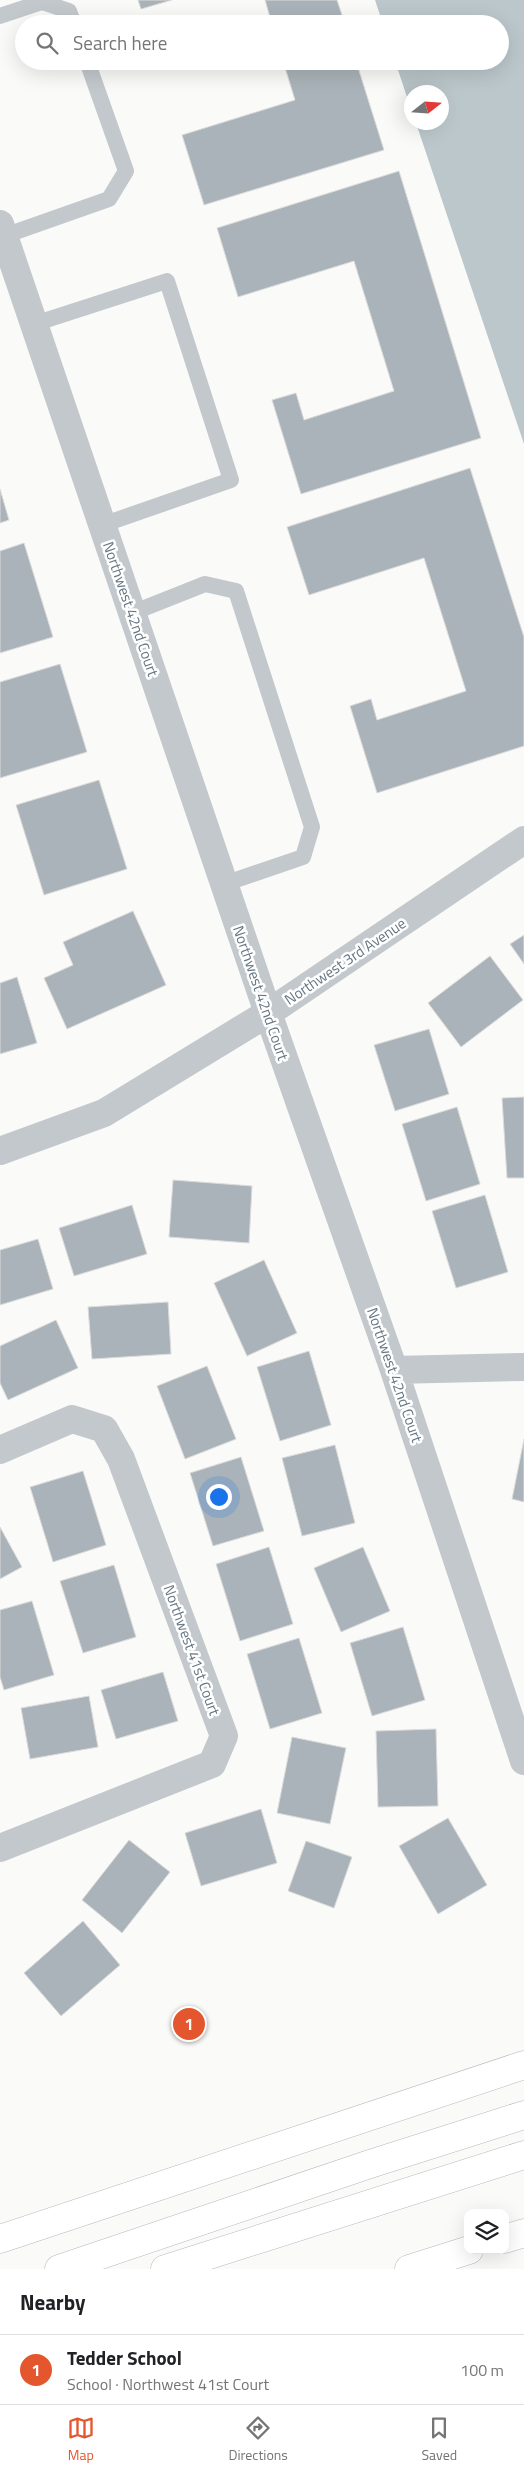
<!DOCTYPE html>
<html lang="en">
<head>
<meta charset="utf-8">
<style>
	body { margin:0; font-family:"Titillium Web",sans-serif; background:#f6f6f6; color:#202124 }
	.controls { position:absolute; right:15px; bottom:15px; display:grid; overflow:hidden; border-radius:10px; box-shadow:0 5px 20px #0002 }
	.controls button { width:45px; height:45px; display:grid; place-items:center; padding:0; border:0; border-bottom:1px solid #e0e0e0; background:#fff; color:#202124; font:25px sans-serif }
	.compass { position:absolute; left:404px; top:85px; width:45px; height:45px; border-radius:50%; background:#fff; box-shadow:0 5px 20px #0002; rotate:73deg }
	.you { position:absolute; left:218px; top:1496px; width:18px; height:18px; margin:-12px; border:4px solid #fff; border-radius:50%; background:#1a73e8; box-shadow:0 0 0 8px #1a73e833 }
	.badge { display:grid; place-items:center; width:32px; height:32px; border-radius:50%; background:#e4572e; color:#fff; font-size:16px; font-weight:700 }
	.pin { position:absolute; translate:-50% -50%; border:2px solid #fff; box-shadow:0 1px 5px #0006 }
	.list { margin:0; padding:0; list-style:none }
	h2 { display:flex; justify-content:space-between; align-items:center; height:65px; margin:0; padding:0 20px; font-size:21px }
	h2 small { font-size:16px; font-weight:400; color:#757577 }
	.list li { display:grid; grid-template-columns:32px 1fr auto; gap:15px; align-items:center; box-sizing:border-box; height:70px; padding:0 20px; border-top:1px solid #e0e0e0 }
	.list b { display:block; font-size:19px; white-space:nowrap }
	.list p { margin:0; font-size:16px; white-space:nowrap; color:#757577 }
	.list em { font-size:16px; font-style:normal; color:#757577 }
	.icon { flex:none; width:28px; height:28px; fill:none; stroke:currentColor; stroke-width:2; stroke-linecap:round; stroke-linejoin:round }
	.map { position:relative; flex:none; width:524px; height:2269px; overflow:hidden }
	.search { position:absolute; background:#fff; box-shadow:0 5px 20px #0002; left:15px; right:15px; top:15px; height:55px; display:flex; align-items:center; gap:12px; box-sizing:border-box; padding:0 18px; border-radius:28px; color:#757577; font-size:19px }
	.sheet { height:135px; background:#fff }
	nav { display:flex; justify-content:space-around; align-items:center; box-sizing:border-box; height:70px; border-top:1px solid #e0e0e0; background:#fff; font-size:14px; color:#757577 }
	nav a { display:grid; justify-items:center; gap:2px }
	nav .on { color:#e4572e }
	.map>svg:first-child { display:block }
	.water { fill:#bbc7cb }
	.building { fill:#aab3b9; stroke:#dcdcda }
	.lines { fill:none; stroke-linecap:round; stroke-linejoin:round }
	.highway-casing { stroke:#b4b9bd; stroke-width:29 }
	.lane { stroke:#c3c8cc; stroke-width:16 }
	.street { stroke:#c3c8cc; stroke-width:28 }
	.highway { stroke:#fff; stroke-width:28 }
	.labels { text-anchor:middle; dominant-baseline:central; stroke-width:5; stroke-linejoin:round; paint-order:stroke }
	.street-label { font-size:15px; fill:#657683; stroke:#fff }
</style>
</head>
<body>
<div class="map">
<svg width="524" height="2269" viewBox="0 0 524 2269">
	<rect width="100%" height="100%" fill="#fafaf8"/>
	<!-- water -->
	<path class="water" d="M375,0H524V444L416,123L442,122V92H412L411,109L395,61H500V24H383Z"/>
	<!-- building -->
	<path class="building" d="M138,0H172L141,9Z
		M265,0H337L345,24H272Z
		M283,61H356L384,150L204,205L182,135L295,100Z
		M399,171L481,438L301,494L272,400L296,393L304,420L394,391L354,261L238,297L217,228Z
		M470,468L524,637V746L377,793L350,706L371,699L377,720L466,691L424,558L309,595L287,527Z
		M0,489L9,520L0,523Z
		M24,543L53,637L0,653V551Z
		M60,664L87,752L0,778V682Z
		M99,780L127,869L44,895L16,805Z
		M133,911L166,985L67,1029L44,978L73,965L63,942Z
		M524,935V964L510,944Z
		M490,956L523,1000L461,1047L428,1003Z
		M17,977L37,1043L0,1054V983Z
		M429,1029L449,1094L395,1111L374,1045Z
		M524,1097V1178H507L502,1098Z
		M457,1107L480,1184L426,1201L402,1124Z
		M173,1180L252,1186L249,1243L169,1237Z
		M485,1195L508,1272L456,1288L432,1211Z
		M132,1205L147,1254L74,1276L59,1228Z
		M38,1239L53,1289L0,1305V1250Z
		M264,1260L297,1333L247,1356L214,1283Z
		M168,1302L171,1354L92,1359L88,1307Z
		M56,1320L78,1368L8,1400L0,1383V1346Z
		M309,1351L331,1425L280,1441L257,1367Z
		M207,1366L236,1439L185,1459L157,1386Z
		M524,1439V1502L512,1499Z
		M335,1445L355,1523L302,1536L282,1458Z
		M241,1457L264,1531L213,1546L190,1473Z
		M83,1471L106,1545L53,1562L30,1487Z
		M0,1527L22,1567L0,1579Z
		M269,1547L293,1624L240,1641L216,1564Z
		M363,1547L390,1611L341,1632L314,1568Z
		M114,1565L136,1637L83,1653L60,1581Z
		M32,1601L54,1675L4,1690L0,1677V1610Z
		M403,1627L425,1700L372,1716L350,1643Z
		M299,1638L322,1713L270,1729L247,1654Z
		M163,1672L178,1721L116,1739L101,1690Z
		M89,1696L98,1747L30,1759L21,1708Z
		M436,1729L438,1806L378,1807L376,1731Z
		M292,1737L346,1748L330,1824L277,1813Z
		M261,1809L277,1863L201,1886L185,1833Z
		M448,1818L487,1885L438,1914L399,1846Z
		M129,1840L170,1872L122,1933L82,1900Z
		M306,1841L352,1857L334,1908L288,1891Z
		M83,1921L120,1965L61,2016L24,1973Z"/>
	<g class="lines">
		<!-- highway casing -->
		<g class="highway-casing">
			<path id="highway" d="M0,2239L524,2065
				M505,2239L524,2233
				M59,2269L370,2164L524,2115
				M165,2269L524,2155
				M409,2269L469,2250"/>
		</g>
		<!-- lane -->
		<path class="lane" d="M0,16L42,2L69,11L74,24
			M4,236L109,199L126,171L87,61
			M34,324L167,281L231,480L102,525
			M132,613L205,584L236,591L312,827L303,857L224,884"/>
		<!-- street -->
		<path class="street" d="M0,224L268,1013L394,1370L524,1761
			M0,1151L104,1113L268,1013L524,840
			M394,1370L524,1367
			M0,1450L72,1419L104,1429L121,1459L224,1736L212,1764L0,1848"/>
		<!-- highway -->
		<use href="#highway" class="highway"/>
	</g>
	<g class="labels">
		<!-- street labels -->
		<g class="street-label">
			<text transform="translate(131 609) rotate(71)">Northwest 42nd Court</text>
			<text transform="translate(345 961) rotate(-34)">Northwest 3rd Avenue</text>
			<text transform="translate(261 993) rotate(71)">Northwest 42nd Court</text>
			<text transform="translate(395 1375) rotate(71)">Northwest 42nd Court</text>
			<text transform="translate(192 1650) rotate(70)">Northwest 41st Court</text>
		</g>
	</g>
</svg>
<div class="controls">
<button><svg class="icon" aria-label="layers" viewBox="0 0 24 24"><path d="M12 4l9 5-9 5-9-5zM3 14l9 5 9-5"/></svg></button>
</div>
<svg class="compass" viewBox="-18 -18 36 36"><path d="M0-13l5 13h-10z" fill="#e53935"/><path d="M0 13l5-13h-10z" fill="#757577"/></svg>
<div class="you"></div>
<div class="pin badge" style="left:189px;top:2024px">1</div>
<div class="search"><svg class="icon" aria-label="search" viewBox="0 0 24 24"><circle cx="10" cy="10" r="6"/><path d="M15 15l6 6"/></svg>Search here</div>
</div>
<section class="sheet">
<h2>Nearby<small></small></h2>
<ul class="list">
<li><span class="badge">1</span><div><b>Tedder School</b><p>School · Northwest 41st Court</p></div><em>100 m</em></li>
</ul>
</section>
<nav>
<a class="on"><svg class="icon" aria-label="map" viewBox="0 0 24 24"><path d="M3 6l6-2 6 2 6-2v14l-6 2-6-2-6 2zM9 4v14M15 6v14"/></svg>Map</a>
<a><svg class="icon" aria-label="directions" viewBox="0 0 24 24"><path d="M12 3l9 9-9 9-9-9zM9 14v-3h6M13 9l2 2-2 2"/></svg>Directions</a>
<a><svg class="icon" aria-label="saved" viewBox="0 0 24 24"><path d="M7 4h10v16l-5-4-5 4z"/></svg>Saved</a>
</nav>
</body>
</html>
